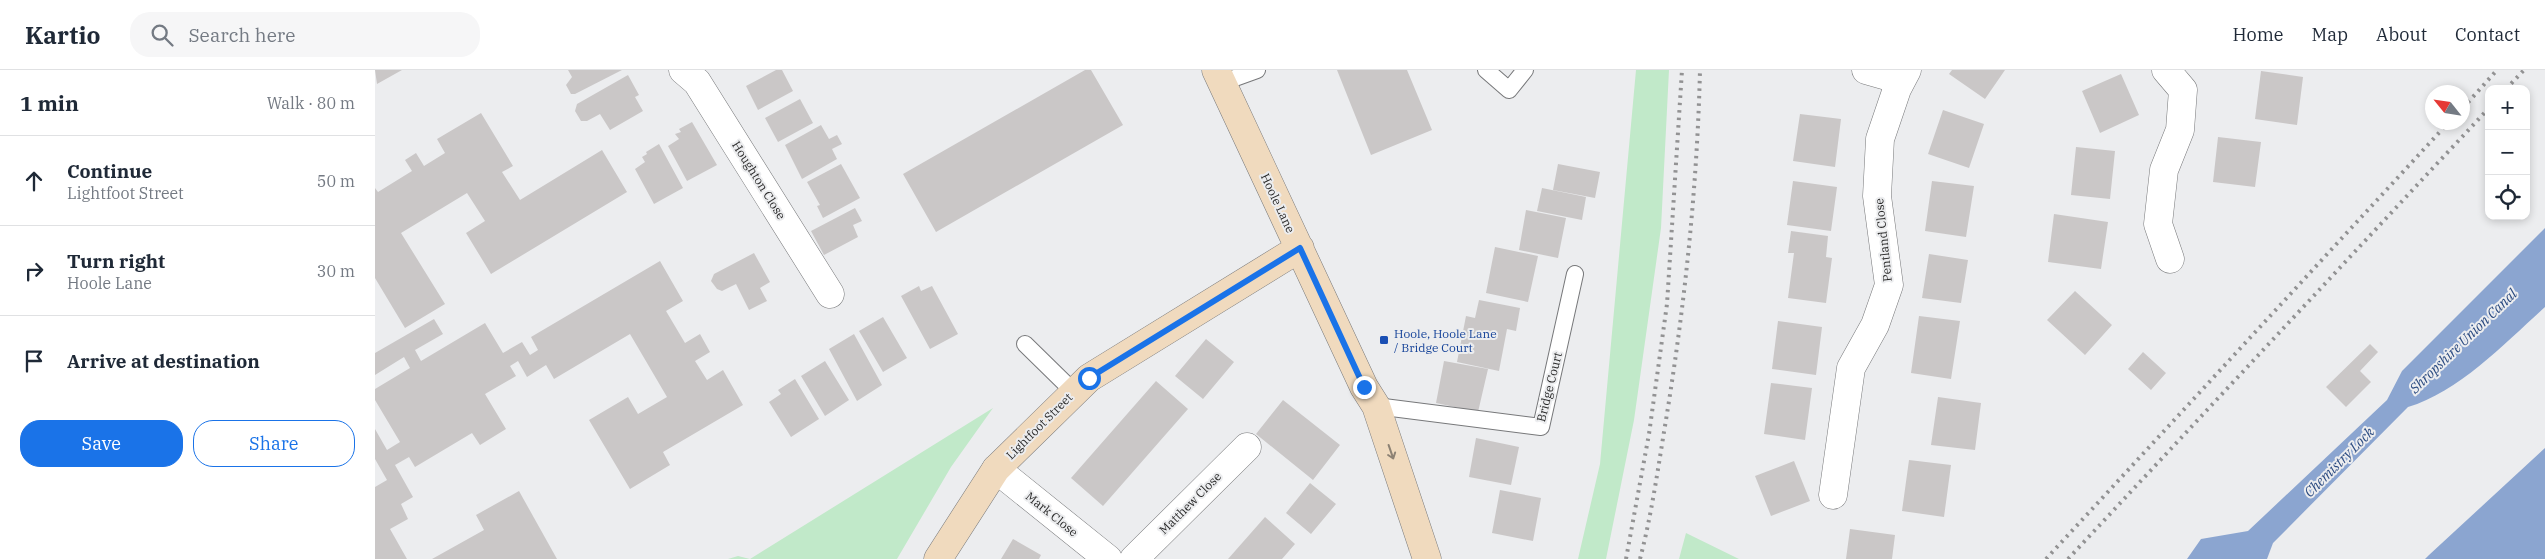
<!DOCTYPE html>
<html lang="en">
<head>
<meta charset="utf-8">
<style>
	body { margin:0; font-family:"IBM Plex Serif",serif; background:#f6f6f7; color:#1f2937 }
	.controls { position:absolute; right:15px; top:15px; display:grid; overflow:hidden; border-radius:10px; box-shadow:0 2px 8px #0003 }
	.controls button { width:45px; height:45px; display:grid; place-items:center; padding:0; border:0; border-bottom:1px solid #e0e1e3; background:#fff; color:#1f2937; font:25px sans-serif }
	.compass { position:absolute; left:2050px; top:15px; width:45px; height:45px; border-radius:50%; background:#fff; box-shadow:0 2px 8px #0003; rotate:300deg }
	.stop { position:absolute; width:15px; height:15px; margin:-11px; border:4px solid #1a73e8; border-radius:50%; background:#fff }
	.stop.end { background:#1a73e8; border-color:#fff; box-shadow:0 1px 5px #0008 }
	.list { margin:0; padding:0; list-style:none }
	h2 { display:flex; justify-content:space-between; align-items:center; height:65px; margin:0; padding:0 20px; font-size:21px }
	h2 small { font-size:16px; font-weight:400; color:#747a83 }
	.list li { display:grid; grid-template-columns:32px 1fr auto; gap:15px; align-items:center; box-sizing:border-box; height:90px; padding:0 20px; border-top:1px solid #e0e1e3 }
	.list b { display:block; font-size:19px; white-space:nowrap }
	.list p { margin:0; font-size:16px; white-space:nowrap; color:#747a83 }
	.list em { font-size:16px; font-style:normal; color:#747a83 }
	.actions { display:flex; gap:10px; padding:15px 20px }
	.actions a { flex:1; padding:11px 0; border:1px solid #1a73e8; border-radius:20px; text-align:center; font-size:18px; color:#1a73e8 }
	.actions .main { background:#1a73e8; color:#fff }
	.icon { flex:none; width:28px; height:28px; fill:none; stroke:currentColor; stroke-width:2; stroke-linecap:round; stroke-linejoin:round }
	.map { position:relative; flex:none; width:2170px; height:489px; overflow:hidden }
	header { display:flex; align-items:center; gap:30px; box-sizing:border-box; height:70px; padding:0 25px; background:#fff; border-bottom:1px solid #e0e1e3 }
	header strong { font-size:24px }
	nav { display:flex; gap:28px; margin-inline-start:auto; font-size:18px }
	.search { width:350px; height:45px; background:#f6f6f7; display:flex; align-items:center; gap:12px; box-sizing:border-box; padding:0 18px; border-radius:20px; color:#747a83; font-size:19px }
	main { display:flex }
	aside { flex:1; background:#fff }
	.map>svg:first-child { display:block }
	.green { fill:#c1e9c9 }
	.water { fill:#8ba5d0 }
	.building { fill:#cac7c7 }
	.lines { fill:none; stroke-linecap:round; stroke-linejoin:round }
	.lane-casing { stroke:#77787a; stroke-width:18 }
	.street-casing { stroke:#77787a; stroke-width:29 }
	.secondary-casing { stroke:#77787a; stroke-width:29 }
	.lane { stroke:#fff; stroke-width:16 }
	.street { stroke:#fff; stroke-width:28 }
	.secondary { stroke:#f0dabe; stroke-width:28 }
	.rail { stroke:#929293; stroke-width:4; stroke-dasharray:2.5 5; stroke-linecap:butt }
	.oneway { stroke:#8d8274 }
	.route { stroke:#1a73e8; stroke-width:6 }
	.transit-dot { fill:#1a4fb4; stroke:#ecedef; stroke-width:2 }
	.labels { text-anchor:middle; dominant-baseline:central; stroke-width:4; stroke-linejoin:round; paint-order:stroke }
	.street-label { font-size:12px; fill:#2a2a2a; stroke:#ecedef }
	.transit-label { font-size:12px; fill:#164399; stroke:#ecedef; text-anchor:start }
	.water-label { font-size:14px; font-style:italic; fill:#2a4a80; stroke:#ecedef }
</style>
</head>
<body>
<header>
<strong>Kartio</strong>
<div class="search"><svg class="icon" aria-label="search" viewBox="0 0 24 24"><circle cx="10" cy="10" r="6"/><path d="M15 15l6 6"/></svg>Search here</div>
<nav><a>Home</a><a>Map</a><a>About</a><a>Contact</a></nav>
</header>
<main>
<aside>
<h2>1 min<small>Walk · 80 m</small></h2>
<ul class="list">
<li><svg class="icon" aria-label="ahead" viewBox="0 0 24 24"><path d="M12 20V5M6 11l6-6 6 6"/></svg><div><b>Continue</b><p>Lightfoot Street</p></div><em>50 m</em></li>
<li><svg class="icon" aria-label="right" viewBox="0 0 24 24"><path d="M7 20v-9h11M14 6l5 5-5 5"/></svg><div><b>Turn right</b><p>Hoole Lane</p></div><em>30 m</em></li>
<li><svg class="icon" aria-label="arrive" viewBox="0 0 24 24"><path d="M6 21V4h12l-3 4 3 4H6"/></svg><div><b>Arrive at destination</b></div></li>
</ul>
<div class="actions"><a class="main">Save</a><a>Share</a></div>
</aside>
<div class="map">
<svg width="2170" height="489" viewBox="0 0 2170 489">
	<rect width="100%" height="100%" fill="#ecedef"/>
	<!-- green -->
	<path class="green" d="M1261,0H1294L1286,158L1259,350L1231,489H1203L1225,394Z
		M618,338L576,397L522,489H353L363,486L375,489Z
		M1311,463L1364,489H1304Z"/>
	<!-- water -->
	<path class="water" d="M2170,158V237C2131,272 2084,322 2033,337L1898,473L1892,489H1812L1826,469L1873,461L2012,330L2027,301Z
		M2170,378V489H2050L2054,485Z"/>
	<!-- building -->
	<path class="building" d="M0,0H27L2,14Z
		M193,0H247L200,24H196L191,15L197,7Z
		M401,0H407L418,21L383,40L371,16Z
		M710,0H716L748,55L561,162L528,104Z
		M962,0H1032L1057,60L996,85Z
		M1577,0H1630L1610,29L1574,4Z
		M1886,1L1928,7L1922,55L1880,49Z
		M1746,4L1764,45L1725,63L1707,21Z
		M253,5L264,25L260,27L268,41L235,60L225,44L212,51H206L200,41L202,34Z
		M425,29L438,53L403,72L390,48Z
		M1568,40L1609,54L1594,98L1553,84Z
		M106,43L138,96L127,102L145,130L227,80L252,122L116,204L91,163L110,151L92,123L26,163L70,234L30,258L0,208V118L3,122L37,101L30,90L41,83L49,96L70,83L62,69Z
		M1425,44L1466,49L1460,97L1418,91Z
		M317,52L342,95L312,111L293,76L304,69L300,64L306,62L304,59Z
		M446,55L454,69L462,65L467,74L457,79L462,89L427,109L410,75Z
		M1843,67L1886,72L1880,117L1838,112Z
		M284,74L308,118L279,134L260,99L270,92L267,87L272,84L271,82Z
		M1701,77L1740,81L1735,129L1696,125Z
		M466,94L485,128L448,148L442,136L445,135L432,112Z
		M1183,94L1225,102L1220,128L1178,120Z
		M1418,111L1462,117L1456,161L1412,155Z
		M1557,111L1599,116L1591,167L1550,161Z
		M1167,118L1211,127L1207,150L1162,141Z
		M480,138L487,151L478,155L483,167L449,185L436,161Z
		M1151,140L1191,148L1183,188L1144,180Z
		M1679,144L1733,152L1726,199L1673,192Z
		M1416,161L1453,166L1451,187L1457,188L1451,233L1413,228L1419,183H1413Z
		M1120,177L1163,186L1153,232L1111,223Z
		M379,183L395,212L385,218L392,231L374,240L361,214L347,221L342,219L336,211L339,204Z
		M1554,184L1593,190L1586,233L1547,228Z
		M285,191L308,231L291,241L310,273L325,264L335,282L320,291L332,310L348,300L368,335L288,382L295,395L255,419L214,350L253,327L263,344L292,327L255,264L179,309L171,295L152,307L143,291L135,296L141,306L110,324L131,359L105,375L97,363L40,397L34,387L20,395L38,427L26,434L33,449L15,459L32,489H0V417L12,410L0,389V359L12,380L25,372L0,330V319L35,298L29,287L0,305V283L59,249L68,264L40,280L46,291L110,253L128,283L147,272L155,285L163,280L156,267Z
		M544,216L546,221L557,216L583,264L555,279L526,226Z
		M1700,221L1737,255L1710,285L1672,250Z
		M1104,230L1145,238L1141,261L1132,259L1124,301L1082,292L1091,246L1100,248Z
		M1544,246L1585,251L1576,309L1536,303Z
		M508,247L532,288L508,302L484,261Z
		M1403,251L1447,257L1441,305L1397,299Z
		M479,264L507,315L482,331L454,279Z
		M831,269L859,292L828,329L800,306Z
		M1995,274L2003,282L1985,301L1996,312L1971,337L1951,317Z
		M1768,282L1791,303L1776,320L1753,299Z
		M450,291L474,330L450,346L426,306Z
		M1069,291L1113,299L1103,342L1061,333Z
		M420,309L444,349L416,367L394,332L406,324L403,320Z
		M781,311L813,339L728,436L696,408Z
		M1396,313L1437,318L1430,370L1389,364Z
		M1563,327L1606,333L1600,380L1556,375Z
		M908,330L965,375L938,410L881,364Z
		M1101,368L1144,377L1136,415L1094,407Z
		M1534,390L1576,395L1569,447L1527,441Z
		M1419,391L1435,431L1396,446L1380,406Z
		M935,413L961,434L936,464L911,443Z
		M1125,420L1166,428L1158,471L1117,463Z
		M144,421L182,489H57L109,460L101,445Z
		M890,447L920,474L907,489H853Z
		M1475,459L1520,465L1517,489H1471Z
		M638,469L666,485L664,489H626Z"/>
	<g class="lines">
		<!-- lane casing -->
		<g class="lane-casing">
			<path id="lane" d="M1111,0L1134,20L1150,0
				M846,13L882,0
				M650,274L699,322
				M1001,336L1166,357L1200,204"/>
		</g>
		<!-- street casing -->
		<g class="street-casing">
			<path id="street" d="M308,0L322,12L455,224
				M1491,0L1526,10
				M1791,0L1808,20L1805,60L1789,100L1783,154L1795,189
				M621,399L733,489
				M1458,425L1476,298L1500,255L1514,215L1502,126L1505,69L1522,19L1532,0
				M759,489L872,377"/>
		</g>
		<!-- secondary casing -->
		<g class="secondary-casing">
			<path id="secondary" d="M841,0L989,317L1001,336L1052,489
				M563,489L621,399L714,308L925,178"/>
		</g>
		<!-- lane -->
		<use href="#lane" class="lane"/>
		<!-- street -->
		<use href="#street" class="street"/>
		<!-- secondary -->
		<use href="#secondary" class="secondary"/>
		<!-- rail -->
		<path class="rail" d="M2131,19L2149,0
			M2088,38L2122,0
			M1251,489L1274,364L1292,234L1307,0
			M1265,489C1276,447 1282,405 1289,362C1309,242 1322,122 1325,0
			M1671,489L2074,52
			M1693,489L2114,38"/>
	</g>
	<!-- one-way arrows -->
	<defs><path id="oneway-shaft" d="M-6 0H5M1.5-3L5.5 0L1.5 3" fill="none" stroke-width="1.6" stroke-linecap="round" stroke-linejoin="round" transform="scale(1.25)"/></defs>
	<use class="oneway" href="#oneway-shaft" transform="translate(1016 382) rotate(71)"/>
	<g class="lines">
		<!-- route -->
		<path class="route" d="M714,308L925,178L989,317"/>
	</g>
	<!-- markers -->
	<rect class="transit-dot" x="1004" y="265" width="10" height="10" rx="2.5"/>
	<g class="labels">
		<!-- street labels -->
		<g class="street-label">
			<text transform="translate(384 110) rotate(58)">Houghton Close</text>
			<text transform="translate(903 133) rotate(65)">Hoole Lane</text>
			<text transform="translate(1508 170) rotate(-96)">Pentland Close</text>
			<text transform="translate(1174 317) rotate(-76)">Bridge Court</text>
			<text transform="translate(664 356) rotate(-45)">Lightfoot Street</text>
			<text transform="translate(815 433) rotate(-45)">Matthew Close</text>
			<text transform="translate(677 444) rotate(39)">Mark Close</text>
		</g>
		<!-- transit labels -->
		<g class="transit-label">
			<text x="1019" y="263">Hoole, Hoole Lane<tspan x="1019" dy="14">/ Bridge Court</tspan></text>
		</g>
		<!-- water labels -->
		<g class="water-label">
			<text transform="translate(2088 271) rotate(-44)">Shropshire Union Canal</text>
			<text transform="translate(1964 392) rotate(-45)">Chemistry Lock</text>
		</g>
	</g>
</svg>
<div class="controls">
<button>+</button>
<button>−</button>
<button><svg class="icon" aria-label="locate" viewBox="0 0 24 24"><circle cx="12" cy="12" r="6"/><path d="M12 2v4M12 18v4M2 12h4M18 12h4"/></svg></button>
</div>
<svg class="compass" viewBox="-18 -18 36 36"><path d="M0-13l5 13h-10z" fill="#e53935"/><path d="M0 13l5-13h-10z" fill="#747a83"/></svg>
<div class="stop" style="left:714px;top:308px"></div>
<div class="stop end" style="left:989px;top:317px"></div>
</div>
</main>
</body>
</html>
